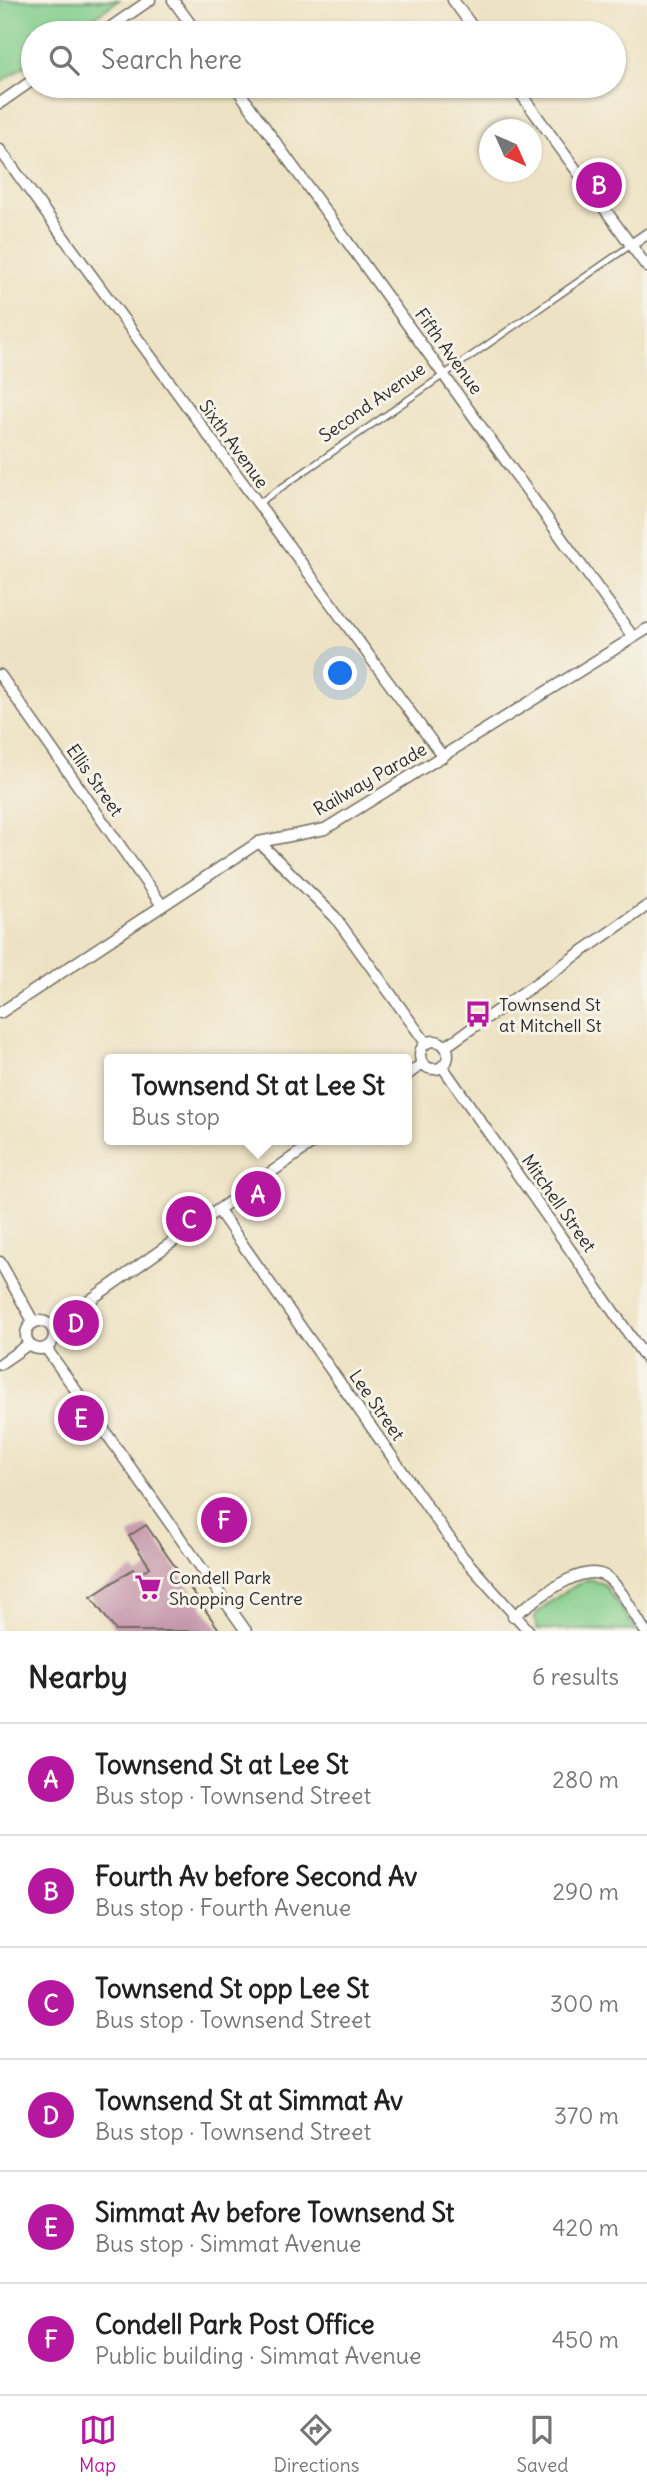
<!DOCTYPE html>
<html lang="en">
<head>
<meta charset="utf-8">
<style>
	body { margin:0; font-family:Delius,sans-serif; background:#f2f2f2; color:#222 }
	.compass { position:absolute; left:479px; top:119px; width:63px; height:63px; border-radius:50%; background:#fff; box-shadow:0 2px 5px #0004; rotate:135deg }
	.you { position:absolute; left:341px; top:674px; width:24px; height:24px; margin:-18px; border:5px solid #fff; border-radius:50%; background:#1a73e8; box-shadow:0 0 0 10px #1a73e833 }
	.badge { display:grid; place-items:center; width:46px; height:46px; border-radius:50%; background:#b5179e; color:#fff; font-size:23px; font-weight:700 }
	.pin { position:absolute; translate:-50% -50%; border:4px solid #fff; box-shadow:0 2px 7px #0006 }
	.popup { position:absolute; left:104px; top:1054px; width:308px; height:91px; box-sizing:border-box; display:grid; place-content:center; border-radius:7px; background:#fff; filter:drop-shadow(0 2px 5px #0005); font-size:23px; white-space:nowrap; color:#767676 }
	.popup b { font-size:26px; color:#222 }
	.popup::after { content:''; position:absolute; left:50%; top:100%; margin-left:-14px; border:14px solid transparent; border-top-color:#fff }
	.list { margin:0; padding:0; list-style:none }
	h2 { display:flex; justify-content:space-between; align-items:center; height:91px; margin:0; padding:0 28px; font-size:30px }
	h2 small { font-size:23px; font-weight:400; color:#767676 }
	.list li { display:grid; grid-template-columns:46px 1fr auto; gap:21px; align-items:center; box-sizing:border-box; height:112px; padding:0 28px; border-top:2px solid #e0e0e0 }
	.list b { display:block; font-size:26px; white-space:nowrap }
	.list p { margin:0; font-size:23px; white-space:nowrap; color:#767676 }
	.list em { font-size:23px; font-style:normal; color:#767676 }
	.icon { flex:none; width:38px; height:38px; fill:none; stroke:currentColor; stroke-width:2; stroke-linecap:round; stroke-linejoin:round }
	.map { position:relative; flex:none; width:647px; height:1631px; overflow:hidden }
	.search { position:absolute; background:#fff; box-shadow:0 2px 5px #0004; left:21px; right:21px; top:21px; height:77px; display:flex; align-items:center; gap:18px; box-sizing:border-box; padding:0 24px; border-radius:38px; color:#767676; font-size:26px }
	.sheet { height:763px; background:#fff }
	nav { display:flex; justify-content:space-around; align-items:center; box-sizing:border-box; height:98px; border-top:2px solid #e0e0e0; background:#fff; font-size:19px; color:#767676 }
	nav a { display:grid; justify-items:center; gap:4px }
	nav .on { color:#b5179e }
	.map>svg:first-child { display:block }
	.green { fill:#82cd8b; stroke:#567c5b; stroke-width:2 }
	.building { fill:#c597ab }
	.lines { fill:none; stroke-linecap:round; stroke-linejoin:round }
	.service-casing { stroke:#6f6b60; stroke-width:8 }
	.minor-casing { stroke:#6f6b60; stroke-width:13 }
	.service { stroke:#fff; stroke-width:5 }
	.minor { stroke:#fff; stroke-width:10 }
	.labels { text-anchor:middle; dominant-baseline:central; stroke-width:6; stroke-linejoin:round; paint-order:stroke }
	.street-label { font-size:18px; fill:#2b2b2b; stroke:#f7f3e8 }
	.poi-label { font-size:18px; fill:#2b2b2b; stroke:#f7f3e8; text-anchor:start }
</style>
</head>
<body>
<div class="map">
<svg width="647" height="1631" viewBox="0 0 647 1631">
	<rect width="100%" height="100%" fill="#f7f3e8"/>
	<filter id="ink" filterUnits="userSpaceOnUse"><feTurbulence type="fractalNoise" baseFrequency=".0143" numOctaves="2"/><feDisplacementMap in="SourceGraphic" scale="14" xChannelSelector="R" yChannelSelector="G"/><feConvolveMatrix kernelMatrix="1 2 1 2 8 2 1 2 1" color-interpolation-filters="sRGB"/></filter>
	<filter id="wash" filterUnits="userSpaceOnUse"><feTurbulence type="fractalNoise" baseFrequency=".00686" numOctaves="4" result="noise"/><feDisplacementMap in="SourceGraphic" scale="28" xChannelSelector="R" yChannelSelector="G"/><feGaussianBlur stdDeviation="1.57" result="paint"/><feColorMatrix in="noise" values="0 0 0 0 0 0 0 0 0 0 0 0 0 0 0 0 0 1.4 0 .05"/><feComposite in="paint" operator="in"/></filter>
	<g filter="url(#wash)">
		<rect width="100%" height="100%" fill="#ede2c3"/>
		<!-- green -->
		<path class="green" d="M0,0H119L71,33H33V60L0,83Z
			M589,1579L604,1584L637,1631L536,1629L535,1615C551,1600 569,1588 589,1579Z"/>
		<g id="blocks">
			<!-- building -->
			<path class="building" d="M146,1525L220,1631H116L91,1597L133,1569L138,1575L150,1567L129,1536Z"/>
		</g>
	</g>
	<g filter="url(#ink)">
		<use href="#blocks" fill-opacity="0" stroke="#6f6b60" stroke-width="2"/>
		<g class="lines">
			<!-- service casing -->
			<g class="service-casing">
				<path id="service" d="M259,503L631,245"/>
			</g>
			<!-- minor casing -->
			<g class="minor-casing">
				<path id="minor" d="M173,0L197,33
					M453,0L477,33
					M102,33L150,0
					M235,86L633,637
					M515,86L647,267
					M0,103L33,80
					M0,150L443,757
					M631,245L647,234
					M0,675L161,904
					M259,842L335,917L426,1043
					M0,1013L259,842L325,829L647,629
					M420 1055a14 14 0 1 1 28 0a14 14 0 1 1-28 0Z
					M445,1047L647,906
					M442,1066L647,1360
					M407,1075L423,1063
					M219,1211L462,1556L529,1631
					M0,1262L34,1323
					M26 1335a14 14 0 1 1 28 0a14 14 0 1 1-28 0Z
					M52,1327L317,1140
					M46,1348L246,1631
					M0,1364L29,1344
					M513,1616C534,1602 584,1558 608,1578C623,1590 634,1615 645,1631"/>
			</g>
			<!-- service -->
			<use href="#service" class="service"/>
			<!-- minor -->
			<use href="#minor" class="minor"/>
		</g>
	</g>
	<!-- icons -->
	<defs>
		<g id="bus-bare" transform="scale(2.1)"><path d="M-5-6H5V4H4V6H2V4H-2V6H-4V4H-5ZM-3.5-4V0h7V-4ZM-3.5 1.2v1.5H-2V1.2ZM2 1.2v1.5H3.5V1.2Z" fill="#b5179e" stroke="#f7f3e8" stroke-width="2.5" paint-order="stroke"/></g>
		<g id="supermarket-bare" transform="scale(2.1)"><path d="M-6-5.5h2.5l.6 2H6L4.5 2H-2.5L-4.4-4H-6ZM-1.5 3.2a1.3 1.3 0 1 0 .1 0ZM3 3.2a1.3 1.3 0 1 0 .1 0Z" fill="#b5179e" stroke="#f7f3e8" stroke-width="2.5" paint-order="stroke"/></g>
	</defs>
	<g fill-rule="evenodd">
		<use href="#bus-bare" x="478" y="1014"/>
		<use href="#supermarket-bare" x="148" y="1587"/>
	</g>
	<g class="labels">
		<!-- street labels -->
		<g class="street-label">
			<text transform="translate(449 351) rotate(54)">Fifth Avenue</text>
			<text transform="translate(372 402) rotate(-35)">Second Avenue</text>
			<text transform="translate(234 444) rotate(54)">Sixth Avenue</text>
			<text transform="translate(370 779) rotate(-30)">Railway Parade</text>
			<text transform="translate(95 780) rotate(55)">Ellis Street</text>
			<text transform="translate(559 1203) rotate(55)">Mitchell Street</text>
			<text transform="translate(377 1405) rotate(55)">Lee Street</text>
		</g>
		<!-- poi labels -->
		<g class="poi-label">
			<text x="499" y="1004">Townsend St<tspan x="499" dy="21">at Mitchell St</tspan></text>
			<text x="169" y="1577">Condell Park<tspan x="169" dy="21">Shopping Centre</tspan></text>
		</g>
	</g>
</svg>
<svg class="compass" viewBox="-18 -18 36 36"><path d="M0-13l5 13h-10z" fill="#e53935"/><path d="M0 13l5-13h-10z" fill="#767676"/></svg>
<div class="you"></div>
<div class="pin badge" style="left:258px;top:1194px">A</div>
<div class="popup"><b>Townsend St at Lee St</b>Bus stop</div>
<div class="pin badge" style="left:599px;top:185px">B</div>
<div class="pin badge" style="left:189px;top:1219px">C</div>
<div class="pin badge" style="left:76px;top:1323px">D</div>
<div class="pin badge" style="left:81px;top:1418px">E</div>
<div class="pin badge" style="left:224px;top:1520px">F</div>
<div class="search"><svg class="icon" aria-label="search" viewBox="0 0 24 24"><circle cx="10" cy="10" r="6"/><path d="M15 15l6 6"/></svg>Search here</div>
</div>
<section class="sheet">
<h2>Nearby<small>6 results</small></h2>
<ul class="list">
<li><span class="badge">A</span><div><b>Townsend St at Lee St</b><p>Bus stop · Townsend Street</p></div><em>280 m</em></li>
<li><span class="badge">B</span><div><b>Fourth Av before Second Av</b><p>Bus stop · Fourth Avenue</p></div><em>290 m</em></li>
<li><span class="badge">C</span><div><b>Townsend St opp Lee St</b><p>Bus stop · Townsend Street</p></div><em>300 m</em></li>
<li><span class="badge">D</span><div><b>Townsend St at Simmat Av</b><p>Bus stop · Townsend Street</p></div><em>370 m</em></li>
<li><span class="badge">E</span><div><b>Simmat Av before Townsend St</b><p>Bus stop · Simmat Avenue</p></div><em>420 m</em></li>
<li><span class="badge">F</span><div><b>Condell Park Post Office</b><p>Public building · Simmat Avenue</p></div><em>450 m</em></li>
</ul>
</section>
<nav>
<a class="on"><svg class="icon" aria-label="map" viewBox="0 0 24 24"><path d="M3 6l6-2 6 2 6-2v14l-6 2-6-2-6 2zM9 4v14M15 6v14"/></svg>Map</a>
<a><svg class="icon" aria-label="directions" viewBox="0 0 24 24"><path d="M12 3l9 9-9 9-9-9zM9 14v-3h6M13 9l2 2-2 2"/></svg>Directions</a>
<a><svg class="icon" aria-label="saved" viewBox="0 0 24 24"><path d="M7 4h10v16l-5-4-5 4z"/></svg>Saved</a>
</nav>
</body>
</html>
